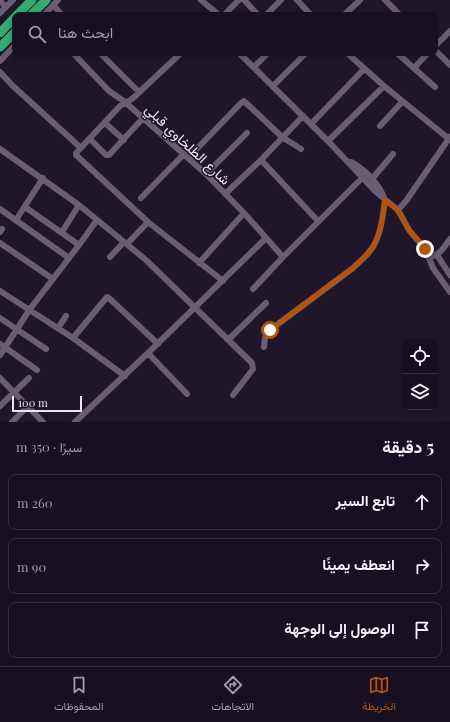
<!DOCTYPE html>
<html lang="ar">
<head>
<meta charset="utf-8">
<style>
	body { margin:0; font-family:"Playfair Display",Vazirmatn,serif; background:#211929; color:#f1f3f6; direction:rtl }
	.controls { position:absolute; right:12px; bottom:12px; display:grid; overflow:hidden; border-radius:8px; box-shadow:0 2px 6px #0003 }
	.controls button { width:36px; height:36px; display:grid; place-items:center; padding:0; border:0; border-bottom:1px solid #36303e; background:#181020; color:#f1f3f6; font:20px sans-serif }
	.scale { position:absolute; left:12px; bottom:10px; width:70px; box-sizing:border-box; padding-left:4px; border:2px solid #ebe4f2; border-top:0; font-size:11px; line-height:14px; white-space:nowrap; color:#ebe4f2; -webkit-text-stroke:3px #20162a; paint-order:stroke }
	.stop { position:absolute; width:12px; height:12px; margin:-9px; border:3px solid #b45309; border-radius:50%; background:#fff }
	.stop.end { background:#b45309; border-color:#fff; box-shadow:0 1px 4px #0008 }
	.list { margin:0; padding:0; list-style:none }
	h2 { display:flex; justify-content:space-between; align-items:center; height:52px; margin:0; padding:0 16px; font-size:17px }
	h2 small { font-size:13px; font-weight:400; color:#9f9da5 }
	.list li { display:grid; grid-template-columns:26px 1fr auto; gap:12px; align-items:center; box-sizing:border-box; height:56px; margin:0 8px 8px; padding:0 8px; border:1px solid #36303e; border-radius:8px }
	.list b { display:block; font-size:15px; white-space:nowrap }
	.list em { font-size:13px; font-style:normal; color:#9f9da5 }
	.icon { flex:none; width:22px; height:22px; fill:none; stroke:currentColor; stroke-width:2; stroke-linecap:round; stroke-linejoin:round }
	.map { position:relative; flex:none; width:450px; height:422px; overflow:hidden; direction:ltr }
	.search { position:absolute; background:#181020; box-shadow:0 2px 6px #0003; left:12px; right:12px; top:12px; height:44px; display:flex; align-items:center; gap:10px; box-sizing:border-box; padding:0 14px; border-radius:8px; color:#9f9da5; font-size:15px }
	.sheet { height:244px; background:#181020 }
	nav { display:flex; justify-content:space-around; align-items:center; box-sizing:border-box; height:56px; border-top:1px solid #36303e; background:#181020; font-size:11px; color:#9f9da5 }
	nav a { display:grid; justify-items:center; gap:2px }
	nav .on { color:#b45309 }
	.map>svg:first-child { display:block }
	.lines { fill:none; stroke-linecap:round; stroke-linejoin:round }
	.minor { stroke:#695d74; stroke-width:6 }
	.highway { stroke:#36ab71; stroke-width:9 }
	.route { stroke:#b45309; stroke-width:5 }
	.labels { text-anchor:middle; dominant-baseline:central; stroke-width:3; stroke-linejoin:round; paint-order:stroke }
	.street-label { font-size:14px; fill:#ebe4f2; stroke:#20162a }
</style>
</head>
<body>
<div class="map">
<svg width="450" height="422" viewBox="0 0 450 422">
	<rect width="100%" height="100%" fill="#20162a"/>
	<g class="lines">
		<!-- minor -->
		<path class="minor" d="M201,0L219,15
			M244,0L258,15
			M297,0L311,15
			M385,0L400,15
			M0,1L6,7
			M53,5L62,15
			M0,13L13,0
			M44,15L58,0
			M224,15L239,0
			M266,15L281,0
			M344,15L360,0
			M435,46L450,31
			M435,50L450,65
			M73,53L109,91L125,102L206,174L244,213L283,257
			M100,53L139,92
			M181,53L132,99L120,106L76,153V155L148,222L223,281
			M239,53L328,141L376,192L398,210L409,230L425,249L433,268L450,292
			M347,53L384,86L449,139
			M397,53L435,87
			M0,61L15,45
			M254,67L268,53
			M414,68L428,53
			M0,72L13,86L81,148
			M273,86L306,53
			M105,123L124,140
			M311,124L364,69
			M380,126L402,102
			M90,139L106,155H109L143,118
			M328,141L384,86
			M0,149L79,205L146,260L252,363L253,369L233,395
			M188,158L241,103L244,101L282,137L301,149
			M261,160L318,221
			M206,174L247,133
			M372,179L393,154
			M225,194L261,160L303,116
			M141,198L184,154
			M25,207L79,245
			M0,209L69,258
			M398,210L406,201L450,137
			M16,220L43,178
			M0,232L2,229
			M62,232L79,205
			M0,243L53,279
			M127,244L148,222
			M437,255L450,275
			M110,257L124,242
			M428,257C440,256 444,247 450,239
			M199,263L244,213
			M253,289L283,257L363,177
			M0,291L73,338L125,376
			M0,318L46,349
			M58,328L66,316
			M73,338L107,297L109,298L158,344
			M228,340L266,303
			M0,344L37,370
			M264,347L265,338L270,330L353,268C361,260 372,252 376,241C382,229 383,214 385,200C380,185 365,169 351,162
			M148,353L187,394
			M0,355L30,309L79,245L97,220
			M0,378L43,422
			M0,406L29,378
			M12,422L28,406
			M75,422L148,353L266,238"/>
		<!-- highway -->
		<path class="highway" d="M17,15L32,0
			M31,15L46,0
			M0,33L15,17
			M0,47L15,32"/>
	</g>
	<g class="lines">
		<!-- route -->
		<path class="route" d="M270,330L353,268C361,260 372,252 376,241C382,229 383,214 385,200C401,210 400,216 409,230C414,237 421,242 425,249"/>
	</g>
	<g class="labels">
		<!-- street labels -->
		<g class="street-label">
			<text transform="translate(188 144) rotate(43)">شارع الطلخاوي قبلي</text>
		</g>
	</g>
</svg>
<div class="controls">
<button><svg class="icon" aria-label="locate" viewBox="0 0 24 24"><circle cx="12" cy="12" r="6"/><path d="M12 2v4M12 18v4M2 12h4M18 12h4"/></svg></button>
<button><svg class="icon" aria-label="layers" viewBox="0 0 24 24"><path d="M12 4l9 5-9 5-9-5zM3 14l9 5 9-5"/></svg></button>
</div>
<div class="scale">100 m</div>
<div class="stop" style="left:270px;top:330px"></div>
<div class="stop end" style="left:425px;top:249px"></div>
<div class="search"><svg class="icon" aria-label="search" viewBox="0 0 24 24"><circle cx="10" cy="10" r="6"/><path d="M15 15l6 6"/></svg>ابحث هنا</div>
</div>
<section class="sheet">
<h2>5 دقيقة<small>سيرًا · 350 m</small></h2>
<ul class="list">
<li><svg class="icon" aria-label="ahead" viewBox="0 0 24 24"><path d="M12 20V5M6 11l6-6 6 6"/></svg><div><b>تابع السير</b></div><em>260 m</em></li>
<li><svg class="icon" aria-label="right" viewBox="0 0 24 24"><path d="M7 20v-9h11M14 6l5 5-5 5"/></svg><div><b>انعطف يمينًا</b></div><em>90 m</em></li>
<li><svg class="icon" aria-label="arrive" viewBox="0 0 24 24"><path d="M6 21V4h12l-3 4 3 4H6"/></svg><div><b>الوصول إلى الوجهة</b></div></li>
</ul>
</section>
<nav>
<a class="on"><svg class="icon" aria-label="map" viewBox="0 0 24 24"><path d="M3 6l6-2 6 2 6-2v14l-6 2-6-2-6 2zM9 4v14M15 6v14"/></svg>الخريطة</a>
<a><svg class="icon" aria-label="directions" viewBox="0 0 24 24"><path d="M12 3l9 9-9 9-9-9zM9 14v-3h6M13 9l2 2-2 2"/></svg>الاتجاهات</a>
<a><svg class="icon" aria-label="saved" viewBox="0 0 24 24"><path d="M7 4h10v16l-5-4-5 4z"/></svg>المحفوظات</a>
</nav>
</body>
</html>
